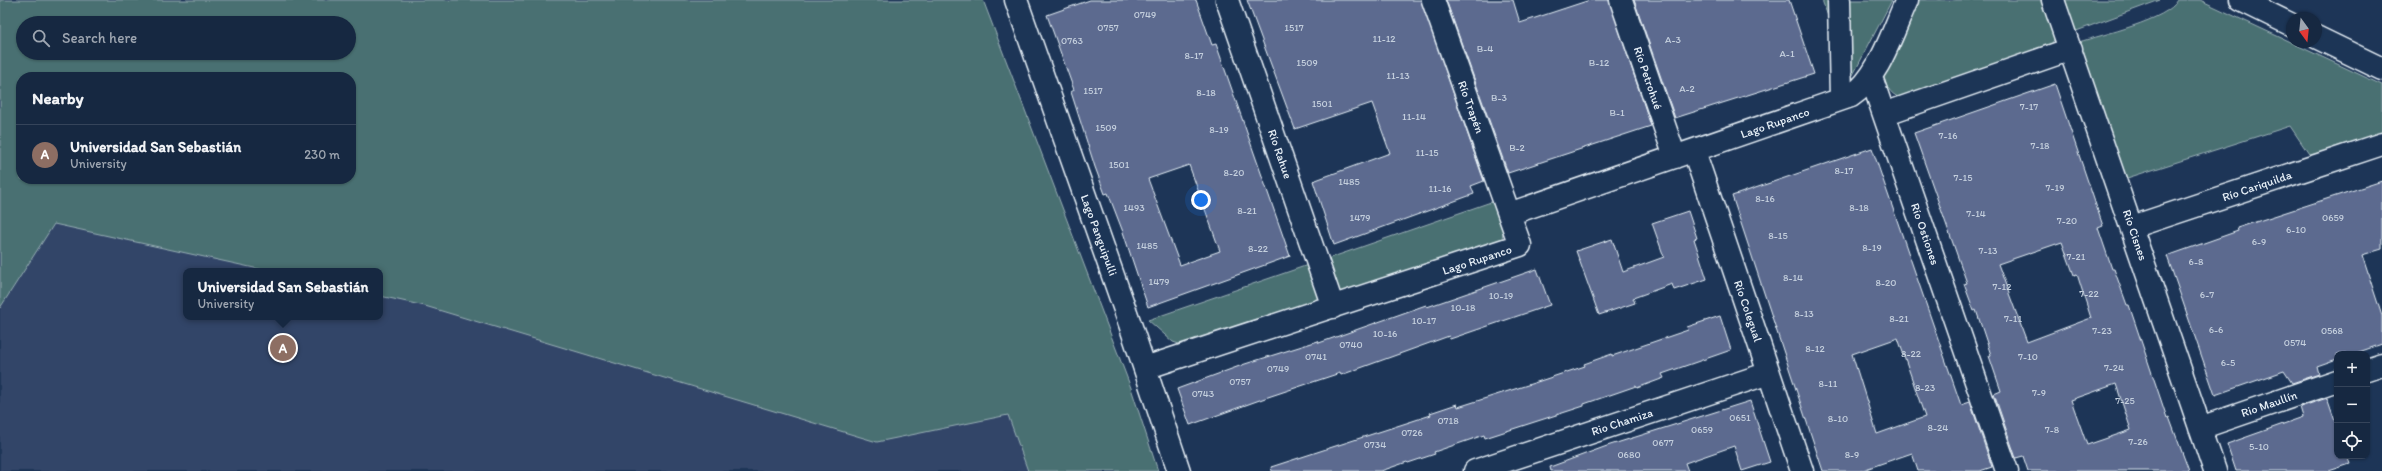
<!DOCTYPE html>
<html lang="en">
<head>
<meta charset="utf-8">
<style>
	body { margin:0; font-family:Itim,sans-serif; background:#1f3048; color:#f1f3f6 }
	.controls { position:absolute; right:12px; bottom:12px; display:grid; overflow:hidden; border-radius:8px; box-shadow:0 1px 3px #0004 }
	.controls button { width:36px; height:36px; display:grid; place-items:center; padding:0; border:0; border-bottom:1px solid #35445a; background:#162841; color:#f1f3f6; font:20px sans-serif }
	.compass { position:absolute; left:2286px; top:12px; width:36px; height:36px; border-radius:50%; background:#162841; box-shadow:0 1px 3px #0004; rotate:165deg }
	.you { position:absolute; left:1201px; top:200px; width:14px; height:14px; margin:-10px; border:3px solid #fff; border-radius:50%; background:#1a73e8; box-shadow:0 0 0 6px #1a73e833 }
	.badge { display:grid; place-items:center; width:26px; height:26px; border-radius:50%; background:#8c9099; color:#fff; font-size:13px; font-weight:700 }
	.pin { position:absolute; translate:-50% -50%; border:2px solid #fff; box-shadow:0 1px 4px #0006 }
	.popup { position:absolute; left:183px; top:268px; width:200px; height:52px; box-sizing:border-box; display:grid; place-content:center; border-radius:8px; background:#162841; filter:drop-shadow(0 1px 3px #0005); font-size:13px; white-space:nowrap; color:#9ea6b1 }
	.popup b { font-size:15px; color:#f1f3f6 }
	.popup::after { content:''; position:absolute; left:50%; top:100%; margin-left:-8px; border:8px solid transparent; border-top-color:#162841 }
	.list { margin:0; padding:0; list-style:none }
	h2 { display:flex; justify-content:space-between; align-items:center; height:52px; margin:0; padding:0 16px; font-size:17px }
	h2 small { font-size:13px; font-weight:400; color:#9ea6b1 }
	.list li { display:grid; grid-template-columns:26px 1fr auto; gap:12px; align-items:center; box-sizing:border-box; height:60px; padding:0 16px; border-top:1px solid #35445a }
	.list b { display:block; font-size:15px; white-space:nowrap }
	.list p { margin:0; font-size:13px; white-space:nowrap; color:#9ea6b1 }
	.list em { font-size:13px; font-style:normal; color:#9ea6b1 }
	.icon { flex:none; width:22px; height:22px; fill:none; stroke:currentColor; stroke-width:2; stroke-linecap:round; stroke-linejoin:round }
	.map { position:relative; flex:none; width:2382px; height:471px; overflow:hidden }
	.search { position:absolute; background:#162841; box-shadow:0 1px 3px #0004; left:16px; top:16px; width:340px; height:44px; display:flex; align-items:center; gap:10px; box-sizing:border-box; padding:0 14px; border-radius:22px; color:#9ea6b1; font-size:15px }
	.panel { position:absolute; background:#162841; box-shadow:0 1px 3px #0004; left:16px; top:72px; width:340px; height:112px; border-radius:16px }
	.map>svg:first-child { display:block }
	.built { fill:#304568 }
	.green { fill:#4a6f72; stroke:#99b0b5; fill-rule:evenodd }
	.building { fill:#5b6b8f; stroke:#e8f1f8; fill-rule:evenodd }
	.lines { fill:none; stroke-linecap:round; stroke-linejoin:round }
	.minor-casing { stroke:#e8f1f8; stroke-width:25 }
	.minor { stroke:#1d3557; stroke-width:22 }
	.labels { text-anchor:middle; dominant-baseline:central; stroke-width:4; stroke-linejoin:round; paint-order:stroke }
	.number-label { font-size:10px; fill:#c5d0de }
	.street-label { font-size:12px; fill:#e8f1f8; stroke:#1d3557 }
</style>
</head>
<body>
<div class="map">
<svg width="2382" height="471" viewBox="0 0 2382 471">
	<rect width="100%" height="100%" fill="#1d3557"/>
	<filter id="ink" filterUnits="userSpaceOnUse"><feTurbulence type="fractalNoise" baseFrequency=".025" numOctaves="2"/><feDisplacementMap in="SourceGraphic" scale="8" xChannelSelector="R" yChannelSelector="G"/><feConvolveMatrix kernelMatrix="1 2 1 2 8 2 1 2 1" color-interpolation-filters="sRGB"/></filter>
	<g filter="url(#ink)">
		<!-- built -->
		<path class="built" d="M54,224L268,271H186V317H380V296L1008,415L1158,471H0V308Z"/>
		<!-- green -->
		<path class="green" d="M0,0H983L1131,388L1158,471H1028L1008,415L877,442L425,306L380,296V271H268L54,224L0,308ZM23,23H349V53H23ZM21,77H351V179H21Z
			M1822,0H1892L1853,75L1849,74Z
			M1915,0H2046L2056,36L2051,45L1900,98C1889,93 1886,86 1883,74Z
			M2060,0H2160L2071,33Z
			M2178,0H2200L2382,85V136L2313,160L2290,126L2124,179L2079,42C2101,35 2168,20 2178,0Z
			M1491,202C1500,214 1506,227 1501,242L1343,295L1339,292L1324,260Z
			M1311,264L1320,303L1182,345L1173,342L1148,320Z"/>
		<!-- building -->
		<path class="building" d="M1090,0H1196L1212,45L1216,44L1290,256L1148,307L1123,232L1108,193L1105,194L1095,167L1071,92L1074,90L1047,15ZM1189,165L1220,251L1180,265L1148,179Z
			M1247,0H1421L1484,181L1471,186L1474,194L1334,245L1313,181L1390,153L1372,103L1295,129Z
			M1446,0H1513L1520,23L1590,0H1609L1651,126L1508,173Z
			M1634,0H1789L1814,74L1675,118Z
			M2055,84L2103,226L2098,228L2112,269H2114L2127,305H2129L2167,418L2169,417L2189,471H2028L2023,456L2016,458L1994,394L2001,391L1989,356L1991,355L1976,310L1974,311L1964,284L1967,283L1914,133ZM2062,242L2074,275L2077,274L2091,318L2027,342L1998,264ZM2116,384L2131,430L2087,445L2071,400Z
			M1872,148L1961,405L1970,402L1992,467L1980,471H1918L1912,453L1860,471H1823L1732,196ZM1898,338L1925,417L1877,434L1852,354Z
			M2382,181V249L2362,255L2382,316V344L2353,354H2337V359L2317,366L2319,374L2292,383L2284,371L2215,395L2167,256L2238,231L2237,228Z
			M1688,211L1697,238L1694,239L1707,279L1674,290L1672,284L1633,298L1635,303L1599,315L1576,251L1612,239L1623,272L1664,257L1652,223Z
			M1537,269L1550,305L1450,339L1449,336L1341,375L1340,373L1268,397L1190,425L1177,389L1245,364L1318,341L1319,343L1426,305L1427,307Z
			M1720,316L1731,350L1662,374L1664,378L1637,388L1636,386L1584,404V406L1485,438L1484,435L1434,452L1435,454L1408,463L1407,462L1381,471H1272L1271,467L1431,415L1430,413L1457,404L1458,407L1537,382L1585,366L1584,364L1612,354V356L1688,330L1687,327Z
			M2327,398L2337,427V456H2347L2350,464L2329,471H2236L2227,444L2303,417L2300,407Z
			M1750,401L1770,462L1742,471L1734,446L1685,463L1688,471H1551L1550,467L1607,446Z"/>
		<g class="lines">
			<!-- minor casing -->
			<g class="minor-casing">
				<path id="minor" d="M1016,0L1130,324L1179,471
					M1227,0L1333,307
					M1621,0L1675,157
					M1839,0L1841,99
					M2053,0L2215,471
					M2241,0L2292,25
					M2316,37L2382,69
					M1871,77L2007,471
					M1884,114L2071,49
					M1694,151L1802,471
					M1509,214L1851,96C1879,78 1893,30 1907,0
					M2132,227L2382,144
					M1145,368L1520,245L1433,0
					M2367,370L2382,365
					M2200,428L2337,381
					M1475,471L1769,373"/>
			</g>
			<!-- minor -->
			<use href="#minor" class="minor"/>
		</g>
	</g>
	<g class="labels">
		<!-- number labels -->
		<g class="number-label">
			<text x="1145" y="14">0749</text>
			<text x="1108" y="27">0757</text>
			<text x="1294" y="27">1517</text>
			<text x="1384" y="38">11-12</text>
			<text x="1673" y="39">A-3</text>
			<text x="1072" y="40">0763</text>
			<text x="1485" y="48">B-4</text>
			<text x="1787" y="53">A-1</text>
			<text x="1194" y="55">8-17</text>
			<text x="1307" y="62">1509</text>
			<text x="1599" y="62">B-12</text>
			<text x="1398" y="75">11-13</text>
			<text x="1687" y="88">A-2</text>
			<text x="1093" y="90">1517</text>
			<text x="1206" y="92">8-18</text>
			<text x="1499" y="97">B-3</text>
			<text x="1322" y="103">1501</text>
			<text x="2029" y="106">7-17</text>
			<text x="1617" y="112">B-1</text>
			<text x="1414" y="116">11-14</text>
			<text x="1106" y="127">1509</text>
			<text x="1219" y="129">8-19</text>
			<text x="1948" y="135">7-16</text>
			<text x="2040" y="145">7-18</text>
			<text x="1517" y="147">B-2</text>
			<text x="1427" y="152">11-15</text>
			<text x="1119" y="164">1501</text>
			<text x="1844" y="170">8-17</text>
			<text x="1234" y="172">8-20</text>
			<text x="1963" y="177">7-15</text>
			<text x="1349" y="181">1485</text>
			<text x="2055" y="187">7-19</text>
			<text x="1440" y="188">11-16</text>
			<text x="1765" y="198">8-16</text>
			<text x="1134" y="207">1493</text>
			<text x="1859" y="207">8-18</text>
			<text x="1247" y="210">8-21</text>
			<text x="1976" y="213">7-14</text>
			<text x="1360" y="217">1479</text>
			<text x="2333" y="217">0659</text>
			<text x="2067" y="220">7-20</text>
			<text x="2296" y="229">6-10</text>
			<text x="1778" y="235">8-15</text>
			<text x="2259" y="241">6-9</text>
			<text x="1147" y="245">1485</text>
			<text x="1872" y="247">8-19</text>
			<text x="1258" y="248">8-22</text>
			<text x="1988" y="250">7-13</text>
			<text x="2076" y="256">7-21</text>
			<text x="2196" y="261">6-8</text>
			<text x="1793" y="277">8-14</text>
			<text x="1159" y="281">1479</text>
			<text x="1886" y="282">8-20</text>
			<text x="2002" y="286">7-12</text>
			<text x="2089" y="293">7-22</text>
			<text x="2207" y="294">6-7</text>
			<text x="1501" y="295">10-19</text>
			<text x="1463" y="307">10-18</text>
			<text x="1804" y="313">8-13</text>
			<text x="1899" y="318">8-21</text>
			<text x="2013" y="318">7-11</text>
			<text x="1424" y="320">10-17</text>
			<text x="2216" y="329">6-6</text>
			<text x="2102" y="330">7-23</text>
			<text x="2332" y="330">0568</text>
			<text x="1385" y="333">10-16</text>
			<text x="2295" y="342">0574</text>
			<text x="1351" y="344">0740</text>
			<text x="1815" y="348">8-12</text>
			<text x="1911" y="353">8-22</text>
			<text x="1316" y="356">0741</text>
			<text x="2028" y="356">7-10</text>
			<text x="2228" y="362">6-5</text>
			<text x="2114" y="367">7-24</text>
			<text x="1278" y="368">0749</text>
			<text x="1240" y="381">0757</text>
			<text x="1828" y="383">8-11</text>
			<text x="1925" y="387">8-23</text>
			<text x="2039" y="392">7-9</text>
			<text x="1203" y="393">0743</text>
			<text x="2125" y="400">7-25</text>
			<text x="1740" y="417">0651</text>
			<text x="1838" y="418">8-10</text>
			<text x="1448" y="420">0718</text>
			<text x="1938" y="427">8-24</text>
			<text x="1702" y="429">0659</text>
			<text x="2052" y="429">7-8</text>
			<text x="1412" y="432">0726</text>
			<text x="2138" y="441">7-26</text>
			<text x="1663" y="442">0677</text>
			<text x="1375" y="444">0734</text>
			<text x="2259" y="446">5-10</text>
			<text x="1629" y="454">0680</text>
			<text x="1852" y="454">8-9</text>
		</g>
		<!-- street labels -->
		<g class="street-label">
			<text transform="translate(1648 78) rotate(71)">Río Petrohué</text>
			<text transform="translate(1471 107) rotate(70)">Río Trapén</text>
			<text transform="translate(1775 123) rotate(-19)">Lago Rupanco</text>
			<text transform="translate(1280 154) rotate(71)">Río Rahue</text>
			<text transform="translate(2257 186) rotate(-19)">Río Cariquilda</text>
			<text transform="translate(1925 234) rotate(71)">Río Ostiones</text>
			<text transform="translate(1099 235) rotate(70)">Lago Panguipulli</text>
			<text transform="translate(2135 235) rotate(71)">Río Cisnes</text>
			<text transform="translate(1477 260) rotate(-18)">Lago Rupanco</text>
			<text transform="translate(1748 311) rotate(71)">Río Colegual</text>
			<text transform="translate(2269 404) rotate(-19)">Rio Maullín</text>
			<text transform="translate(1622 422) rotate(-18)">Rio Chamiza</text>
		</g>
	</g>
</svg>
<div class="controls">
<button>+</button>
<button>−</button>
<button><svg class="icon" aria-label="locate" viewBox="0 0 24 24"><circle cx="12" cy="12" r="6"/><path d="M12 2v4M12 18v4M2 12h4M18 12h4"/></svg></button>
</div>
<svg class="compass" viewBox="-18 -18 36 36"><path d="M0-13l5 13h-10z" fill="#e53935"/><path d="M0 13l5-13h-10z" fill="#9ea6b1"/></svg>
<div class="you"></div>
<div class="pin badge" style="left:283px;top:348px;background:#8d6e63">A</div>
<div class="popup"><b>Universidad San Sebastián</b>University</div>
<div class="search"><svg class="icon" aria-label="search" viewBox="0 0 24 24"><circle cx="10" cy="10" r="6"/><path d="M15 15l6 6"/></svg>Search here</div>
<section class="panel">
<h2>Nearby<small></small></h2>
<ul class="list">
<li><span class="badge" style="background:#8d6e63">A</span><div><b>Universidad San Sebastián</b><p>University</p></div><em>230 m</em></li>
</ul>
</section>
</div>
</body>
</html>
